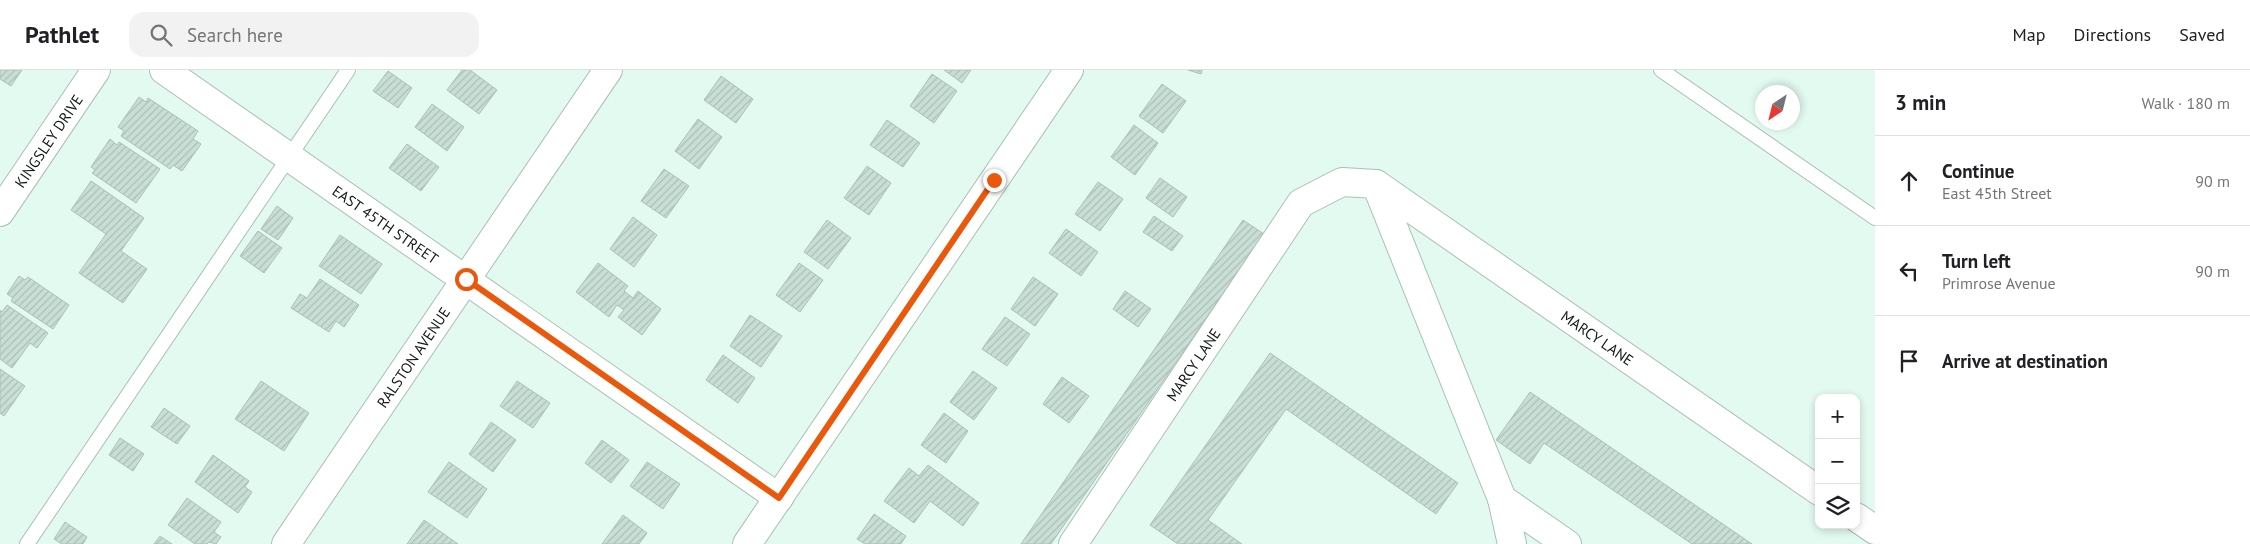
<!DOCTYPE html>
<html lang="en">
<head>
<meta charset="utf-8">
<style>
	body { margin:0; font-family:"PT Sans",sans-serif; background:#f2f2f2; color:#202124 }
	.controls { position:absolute; right:15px; bottom:15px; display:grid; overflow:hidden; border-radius:10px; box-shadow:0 2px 8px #0003 }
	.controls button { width:45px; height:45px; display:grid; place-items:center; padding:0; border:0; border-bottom:1px solid #e0e0e0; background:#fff; color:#202124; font:25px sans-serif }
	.compass { position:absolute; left:1755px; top:15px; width:45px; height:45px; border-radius:50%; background:#fff; box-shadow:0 2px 8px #0003; rotate:215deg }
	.stop { position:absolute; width:15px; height:15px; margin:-11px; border:4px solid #ea580c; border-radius:50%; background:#fff }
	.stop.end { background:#ea580c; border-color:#fff; box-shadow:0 1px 5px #0008 }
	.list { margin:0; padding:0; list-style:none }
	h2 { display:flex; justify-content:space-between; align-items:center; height:65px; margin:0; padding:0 20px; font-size:21px }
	h2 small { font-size:16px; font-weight:400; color:#757577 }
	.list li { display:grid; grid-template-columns:32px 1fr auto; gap:15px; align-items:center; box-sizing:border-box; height:90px; padding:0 20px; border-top:1px solid #e0e0e0 }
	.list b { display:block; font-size:19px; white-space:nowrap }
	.list p { margin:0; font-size:16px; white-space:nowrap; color:#757577 }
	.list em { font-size:16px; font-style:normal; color:#757577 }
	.icon { flex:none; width:28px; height:28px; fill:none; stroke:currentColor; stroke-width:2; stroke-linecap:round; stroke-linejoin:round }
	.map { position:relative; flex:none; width:1875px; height:474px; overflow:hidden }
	header { display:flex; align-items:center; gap:30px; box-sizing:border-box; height:70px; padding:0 25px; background:#fff; border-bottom:1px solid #e0e0e0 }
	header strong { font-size:24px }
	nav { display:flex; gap:28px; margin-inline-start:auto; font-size:18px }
	.search { width:350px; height:45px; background:#f2f2f2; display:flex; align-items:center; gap:12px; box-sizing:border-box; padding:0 18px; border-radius:15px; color:#757577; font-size:19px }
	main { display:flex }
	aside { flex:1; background:#fff }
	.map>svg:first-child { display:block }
	.building { fill:url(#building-hatch); stroke:#abc1b8 }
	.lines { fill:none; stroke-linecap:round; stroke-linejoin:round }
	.lane-casing { stroke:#aabfb7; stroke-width:16 }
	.street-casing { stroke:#aabfb7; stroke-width:30 }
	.lane { stroke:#fff; stroke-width:14 }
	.street { stroke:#fff; stroke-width:28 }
	.route { stroke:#ea580c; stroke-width:6 }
	.labels { text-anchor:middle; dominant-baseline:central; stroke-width:4; stroke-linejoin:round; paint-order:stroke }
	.street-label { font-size:15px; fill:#131b18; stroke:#fff }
</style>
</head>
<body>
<header>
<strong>Pathlet</strong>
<div class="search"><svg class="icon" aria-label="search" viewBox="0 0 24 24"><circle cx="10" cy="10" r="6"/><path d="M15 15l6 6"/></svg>Search here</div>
<nav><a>Map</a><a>Directions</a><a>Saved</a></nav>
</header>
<main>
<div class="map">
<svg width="1875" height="474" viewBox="0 0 1875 474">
	<defs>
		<pattern id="building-hatch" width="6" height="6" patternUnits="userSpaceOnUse" patternTransform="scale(1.25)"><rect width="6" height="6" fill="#c9dfd6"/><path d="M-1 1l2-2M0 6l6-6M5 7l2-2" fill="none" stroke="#acbfb7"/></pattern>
	</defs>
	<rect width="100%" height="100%" fill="#e3faf1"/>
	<!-- building -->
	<path class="building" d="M0,0H22L11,16L0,9Z
		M462,0H470L497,20L479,44L447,20Z
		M944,0H971L962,13Z
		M1188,0H1202L1201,4Z
		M388,1L412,18L398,38L373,21Z
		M932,4L957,21L934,53L910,36Z
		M721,6L753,29L736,53L704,30Z
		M1162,14L1186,31L1163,63L1139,46Z
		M139,27L146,32L148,28L198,61L193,69L201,74L182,101L173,95L170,99L121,66L124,61L118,57Z
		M432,34L464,57L447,81L415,57Z
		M698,49L722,67L699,99L675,81Z
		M887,50L920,73L903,97L870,75Z
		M1134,55L1158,73L1135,105L1111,87Z
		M110,69L117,75L119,72L160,99L136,133L92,103L95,100L91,97Z
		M407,74L439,97L421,121L389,98Z
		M867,96L891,113L869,145L844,128Z
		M664,99L689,116L666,148L641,131Z
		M1160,108L1187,127L1173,147L1146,128Z
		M91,111L144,148L121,181L147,199L123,233L79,203L106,164L71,140Z
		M1098,112L1123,129L1100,161L1075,144Z
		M277,136L293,148L278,170L261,159Z
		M1154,146L1183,166L1172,181L1143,162Z
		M633,147L657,165L634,197L610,179Z
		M827,150L851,168L828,199L804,182Z
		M1243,150L1264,164L1051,474H1021Z
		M1066,159L1098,182L1081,206L1049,183Z
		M258,161L282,178L264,203L240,186Z
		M340,165L382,194L361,224L319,196Z
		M598,193L628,216L624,221L633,228L638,221L661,239L642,265L618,247L624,240L617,235L609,247L576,222Z
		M799,193L823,210L800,242L776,225Z
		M19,206L25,210L28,207L69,235L53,259L11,231L13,228L7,224Z
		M1033,207L1058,224L1035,256L1011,239Z
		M320,209L359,235L344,257L336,251L329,262L291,238L300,224L307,228Z
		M1125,221L1151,239L1138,257L1113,239Z
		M7,235L48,263L37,278L30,273L12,298L0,289V240L2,242Z
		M750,245L782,266L761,297L730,276Z
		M1005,247L1030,264L1007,296L982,279Z
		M1270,283L1458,413L1436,444L1286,339L1208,450L1242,474H1178L1150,455Z
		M723,285L755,308L738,333L706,310Z
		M0,299L25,316L4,346L0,343Z
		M973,301L997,318L974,350L950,332Z
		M1062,307L1089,326L1069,353L1043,334Z
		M261,311L309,343L284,381L235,349Z
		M517,311L550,333L533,358L500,336Z
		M1530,322L1752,474H1692L1544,373L1530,394L1496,370Z
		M164,338L190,356L177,374L151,357Z
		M944,343L968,361L946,393L921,375Z
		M491,352L516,370L493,402L469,384Z
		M120,368L144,384L133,401L109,385Z
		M602,370L629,390L611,413L585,393Z
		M213,385L249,411L245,417L252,422L238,443L195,412Z
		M449,392L487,419L467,448L428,422Z
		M647,392L680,414L663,439L630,416Z
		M928,395L979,433L963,456L930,431L914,453L884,431L909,398L919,406Z
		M187,428L221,452L214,462L221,467L216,474L209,472L207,474H195L168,455Z
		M874,444L906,466L901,474H865L857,469Z
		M623,445L647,463L639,474H602Z
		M424,450L458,474H407Z
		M65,452L87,467L83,474H62L54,469Z
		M160,466L172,474H154Z"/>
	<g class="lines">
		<!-- lane casing -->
		<g class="lane-casing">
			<path id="lane" d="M1661,0L1875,148
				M27,474L348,0"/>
		</g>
		<!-- street casing -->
		<g class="street-casing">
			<g id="street">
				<path id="s1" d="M164,0L779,428"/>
				<path d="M1376,114L1502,429"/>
				<path id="s2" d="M0,142L96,0"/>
				<path d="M1856,447L1875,460"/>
				<path id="s3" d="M286,474L608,0"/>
				<path d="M747,474L1069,0"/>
				<path id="s4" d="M1073,474L1301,133L1342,112L1376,114L1819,421"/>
				<path d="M1512,474L1502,429L1567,474"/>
			</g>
		</g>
		<!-- lane -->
		<use href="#lane" class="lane"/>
		<!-- street -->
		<use href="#street" class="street"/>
	</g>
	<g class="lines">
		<!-- route -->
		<path class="route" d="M466,209L779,428L994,110"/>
	</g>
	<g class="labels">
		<!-- street labels -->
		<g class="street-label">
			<text stroke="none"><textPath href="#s2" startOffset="86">KINGSLEY DRIVE</textPath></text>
			<text stroke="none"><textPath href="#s1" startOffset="270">EAST 45TH STREET</textPath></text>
			<text stroke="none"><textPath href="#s4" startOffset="760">MARCY LANE</textPath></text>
			<text stroke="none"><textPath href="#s3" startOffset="226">RALSTON AVENUE</textPath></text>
			<text stroke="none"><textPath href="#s4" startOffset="216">MARCY LANE</textPath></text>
		</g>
	</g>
</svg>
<div class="controls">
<button>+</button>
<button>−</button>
<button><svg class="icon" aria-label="layers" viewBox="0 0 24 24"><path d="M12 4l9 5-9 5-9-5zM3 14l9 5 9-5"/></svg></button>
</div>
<svg class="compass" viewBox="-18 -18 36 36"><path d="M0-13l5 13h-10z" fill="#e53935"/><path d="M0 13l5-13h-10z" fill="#757577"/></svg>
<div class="stop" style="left:466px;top:209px"></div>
<div class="stop end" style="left:994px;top:110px"></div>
</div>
<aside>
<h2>3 min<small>Walk · 180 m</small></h2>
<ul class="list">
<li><svg class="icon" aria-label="ahead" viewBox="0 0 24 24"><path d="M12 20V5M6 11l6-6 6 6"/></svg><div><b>Continue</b><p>East 45th Street</p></div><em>90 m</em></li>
<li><svg class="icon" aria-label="left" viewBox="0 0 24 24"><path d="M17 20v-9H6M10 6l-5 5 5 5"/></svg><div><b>Turn left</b><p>Primrose Avenue</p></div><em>90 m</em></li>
<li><svg class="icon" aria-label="arrive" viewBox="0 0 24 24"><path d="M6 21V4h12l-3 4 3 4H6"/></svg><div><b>Arrive at destination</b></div></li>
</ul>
</aside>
</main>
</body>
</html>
